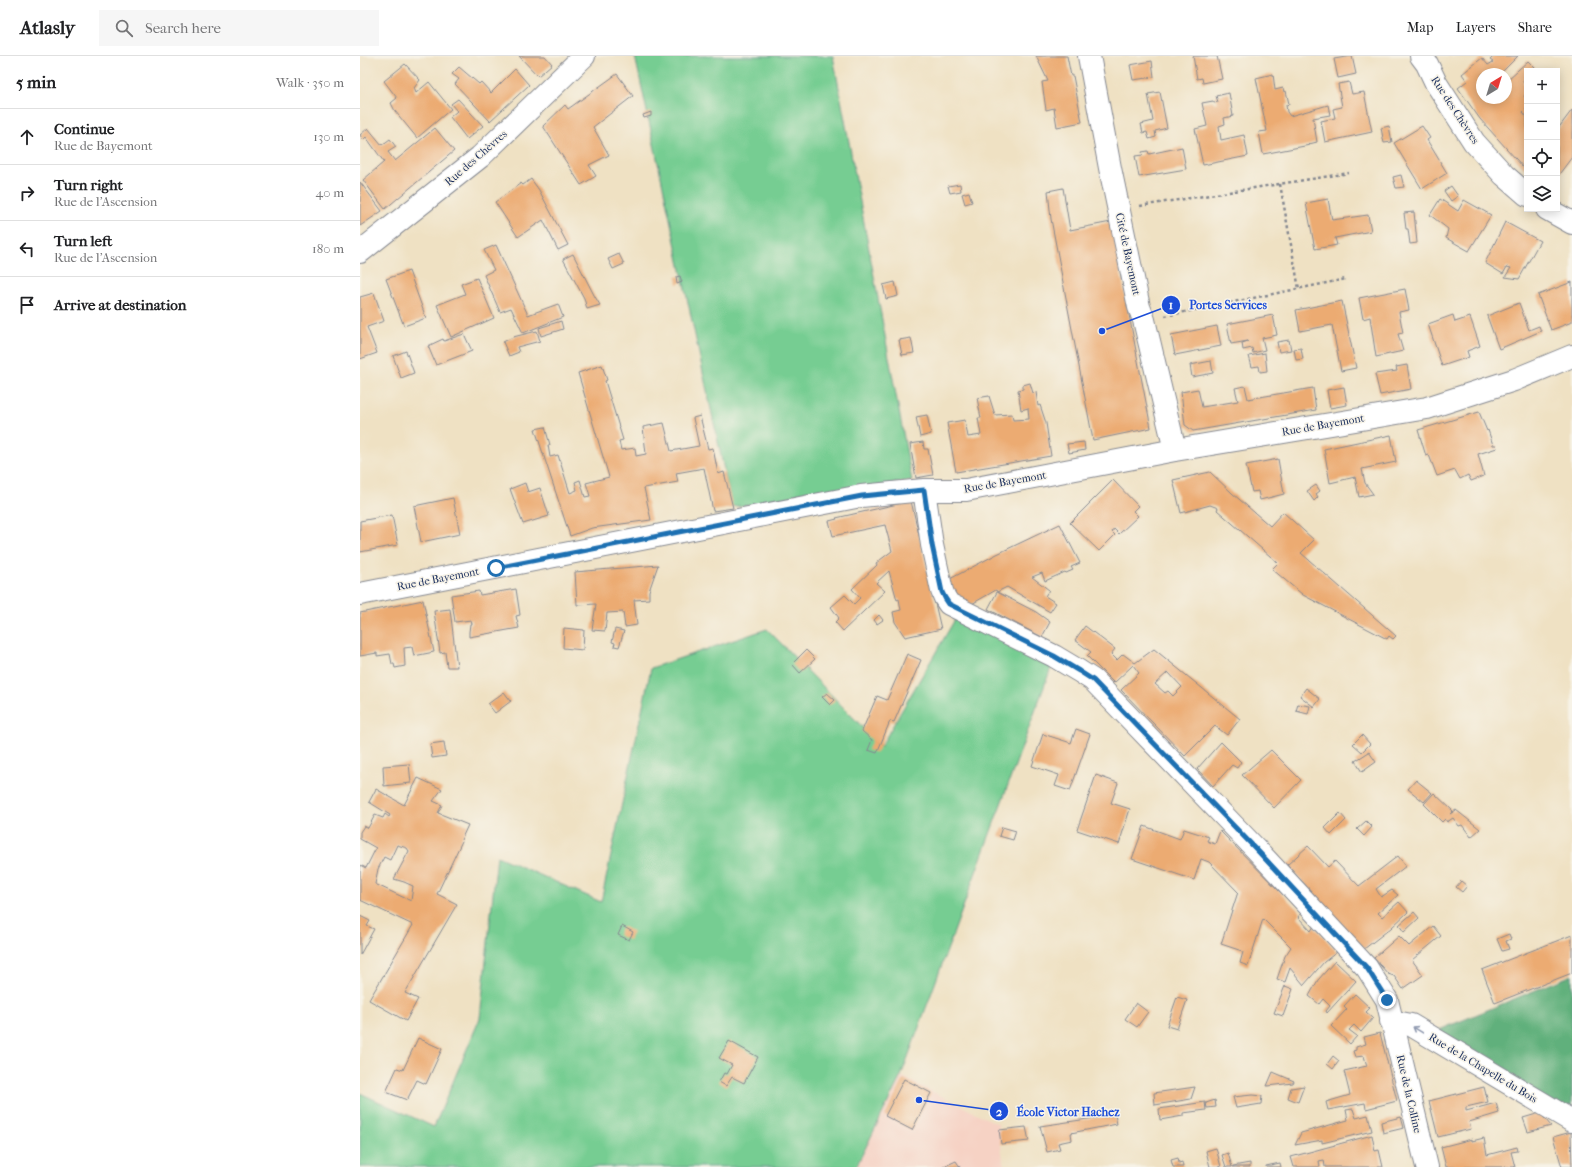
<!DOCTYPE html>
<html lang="en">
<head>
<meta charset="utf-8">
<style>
	body { margin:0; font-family:"IM FELL French Canon",serif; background:#f6f6f6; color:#202124 }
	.controls { position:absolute; right:12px; top:12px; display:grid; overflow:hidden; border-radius:0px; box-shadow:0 2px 10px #0003 }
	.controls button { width:36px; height:36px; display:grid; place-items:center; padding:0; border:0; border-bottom:1px solid #e0e0e0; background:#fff; color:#202124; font:20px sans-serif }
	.compass { position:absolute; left:1116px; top:12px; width:36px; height:36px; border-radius:50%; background:#fff; box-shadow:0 2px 10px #0003; rotate:38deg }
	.stop { position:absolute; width:12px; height:12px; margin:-9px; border:3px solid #1f6fb2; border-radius:50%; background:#fff }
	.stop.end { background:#1f6fb2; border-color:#fff; box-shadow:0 1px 4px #0008 }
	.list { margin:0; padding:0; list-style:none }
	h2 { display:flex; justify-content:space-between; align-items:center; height:52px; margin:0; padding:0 16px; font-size:17px }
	h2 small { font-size:13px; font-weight:400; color:#757577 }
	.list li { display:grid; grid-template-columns:26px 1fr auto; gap:12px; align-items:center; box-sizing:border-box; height:56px; padding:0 16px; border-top:1px solid #e0e0e0 }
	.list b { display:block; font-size:15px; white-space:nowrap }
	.list p { margin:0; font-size:13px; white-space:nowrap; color:#757577 }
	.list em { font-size:13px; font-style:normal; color:#757577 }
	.icon { flex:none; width:22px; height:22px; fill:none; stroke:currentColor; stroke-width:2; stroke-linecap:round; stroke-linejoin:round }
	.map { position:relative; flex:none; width:1212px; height:1111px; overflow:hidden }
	header { display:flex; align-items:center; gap:24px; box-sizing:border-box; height:56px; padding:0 20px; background:#fff; border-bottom:1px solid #e0e0e0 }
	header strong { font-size:19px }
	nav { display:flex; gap:22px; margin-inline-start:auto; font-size:14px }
	.search { width:280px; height:36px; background:#f6f6f6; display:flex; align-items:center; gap:10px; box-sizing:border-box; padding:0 14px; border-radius:0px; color:#757577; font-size:15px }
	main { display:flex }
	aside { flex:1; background:#fff }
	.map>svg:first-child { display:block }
	.built { fill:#f6d2c4 }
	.green { fill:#76cd92; stroke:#487e78 }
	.forest { fill:#60b07c; stroke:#3e706d }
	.building { fill:#ecab72; fill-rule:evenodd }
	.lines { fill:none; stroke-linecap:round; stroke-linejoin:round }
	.street-casing { stroke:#858890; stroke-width:24 }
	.path { stroke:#858890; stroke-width:2.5; stroke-dasharray:3 3; stroke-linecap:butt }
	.street { stroke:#fff; stroke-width:22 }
	.oneway { stroke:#8d97ae }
	.route { stroke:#1f6fb2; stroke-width:5 }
	.labels { text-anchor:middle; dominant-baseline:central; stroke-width:3; stroke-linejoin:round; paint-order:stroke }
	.street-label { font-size:11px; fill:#1b2f5e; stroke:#f7f3e8 }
	.leader { fill:none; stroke:#1d4ed8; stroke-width:1.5 }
	.callout-dot { fill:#1d4ed8; stroke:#f7f3e8; stroke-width:1.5 }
	.mark-label { font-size:12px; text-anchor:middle; font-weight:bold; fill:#fff }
	.callout-label { font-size:12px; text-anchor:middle; font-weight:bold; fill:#1d4ed8; stroke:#f7f3e8; stroke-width:3; stroke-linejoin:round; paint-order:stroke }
</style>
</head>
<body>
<header>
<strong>Atlasly</strong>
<div class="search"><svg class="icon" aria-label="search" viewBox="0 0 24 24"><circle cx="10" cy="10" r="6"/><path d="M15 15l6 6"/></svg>Search here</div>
<nav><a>Map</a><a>Layers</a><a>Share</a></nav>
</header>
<main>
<aside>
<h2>5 min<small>Walk · 350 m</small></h2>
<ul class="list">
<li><svg class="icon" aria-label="ahead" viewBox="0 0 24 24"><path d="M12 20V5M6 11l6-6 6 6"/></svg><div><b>Continue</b><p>Rue de Bayemont</p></div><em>130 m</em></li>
<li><svg class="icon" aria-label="right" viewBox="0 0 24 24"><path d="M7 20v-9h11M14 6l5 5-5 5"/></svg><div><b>Turn right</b><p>Rue de l'Ascension</p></div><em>40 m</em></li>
<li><svg class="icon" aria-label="left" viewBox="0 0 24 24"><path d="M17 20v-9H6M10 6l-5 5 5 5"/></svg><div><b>Turn left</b><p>Rue de l'Ascension</p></div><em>180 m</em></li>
<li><svg class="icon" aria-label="arrive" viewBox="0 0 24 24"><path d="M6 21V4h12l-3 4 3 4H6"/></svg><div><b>Arrive at destination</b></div></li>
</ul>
</aside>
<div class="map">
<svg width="1212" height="1111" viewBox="0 0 1212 1111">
	<rect width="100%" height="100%" fill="#f7f3e8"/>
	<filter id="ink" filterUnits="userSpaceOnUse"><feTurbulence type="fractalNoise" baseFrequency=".025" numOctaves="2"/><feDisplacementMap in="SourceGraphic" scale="8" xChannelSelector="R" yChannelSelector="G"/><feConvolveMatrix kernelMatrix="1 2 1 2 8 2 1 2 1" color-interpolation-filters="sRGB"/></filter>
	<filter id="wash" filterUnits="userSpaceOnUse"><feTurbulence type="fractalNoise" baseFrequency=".012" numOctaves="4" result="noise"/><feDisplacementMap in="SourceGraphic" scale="16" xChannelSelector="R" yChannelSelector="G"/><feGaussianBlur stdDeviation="0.9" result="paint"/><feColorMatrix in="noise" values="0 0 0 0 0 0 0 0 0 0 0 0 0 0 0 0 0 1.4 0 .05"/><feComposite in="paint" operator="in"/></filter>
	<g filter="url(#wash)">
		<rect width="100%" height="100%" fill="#efe1c3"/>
		<!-- built -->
		<path class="built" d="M541,1020L638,1068L644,1111H496Z"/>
		<!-- green -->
		<path class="green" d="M275,0H473L552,425L372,451Z
			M597,560L692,609L541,1020L496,1111H0V1037L74,1071L120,962L137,800L241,846L291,612L407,573L521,690Z"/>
		<!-- forest -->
		<path class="forest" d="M1212,919V1061L1079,974Z"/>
		<g id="blocks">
			<!-- building -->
			<path class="building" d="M159,0H185L192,8L178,20Z
				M676,0H707L711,20H713L722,66L697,71L694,52L686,54L682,26L688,25Z
				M833,0H857L862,23L843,27L842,22L837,23Z
				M992,0L996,18L978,22L974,3Z
				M1134,0H1158L1142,16L1143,18H1122V42H1146V21L1148,23L1168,5L1175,12L1173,15H1167V21L1163,26L1167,30V37L1164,40L1167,44V52L1163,56L1167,61V109L1164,112L1120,63L1098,32L1107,25L1102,18L1122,2L1128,9L1133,6L1130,4Z
				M792,5L794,21L773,24L770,9Z
				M45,8L60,24L54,32L56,37L69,26L91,53L57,82L35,55L31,47L37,42L24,25Z
				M99,11L119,28L121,26L131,37L155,13L169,29L130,65L95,28L99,23L92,18Z
				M257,18L273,40L233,71L249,99L229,109L236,120L221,129L183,70L205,49L208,53Z
				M913,18L915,34L923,32L924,36L926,35L929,48L926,49L927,56L930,60L968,49L970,59L953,62L957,86L949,88L950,89L903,98L899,76L907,75L896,22Z
				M989,26L992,38L1004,36L1012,76L965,86L961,65L975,62L973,53L982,51L978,28Z
				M800,36L807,72L795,75L796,81L789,83L787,76L783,77L781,68L793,65L788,38Z
				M869,37L873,60L864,62L865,68L859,70L861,84L884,79L888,100L843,109L835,73L847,70L842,47L853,45L854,47L858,46L856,40Z
				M98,43L123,70L107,83L90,61L97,55L91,48Z
				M1212,54V101L1197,121V74Z
				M291,56V60L284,62L283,59Z
				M1029,70L1032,86L1024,87L1021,72Z
				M1062,70L1070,82L1067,84L1087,117L1062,133L1034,87Z
				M8,72L22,89L30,83L36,91L28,96L35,105L75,72L94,95L25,153L3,124L24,106L6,81L3,84L0,79Z
				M822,91L826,113L779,121L775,100L783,99L782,96L788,95L789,98Z
				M1041,119L1044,131L1036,132L1033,121Z
				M171,123L179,134L208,189L198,194L183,164L158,181L135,146L161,127L163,129Z
				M0,126L22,155L0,170Z
				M600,128L601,135L590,137L588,130Z
				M1091,130L1098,140L1091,145L1084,135Z
				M703,132L710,174L751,166L791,372L733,384L691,163L688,135Z
				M609,136L612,146L605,148L602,138Z
				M968,143L972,164L1008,159L1011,175L975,182L977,189L955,193L946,147Z
				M1080,143L1098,155L1104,144L1131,159L1109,195L1086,182L1088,173L1070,159Z
				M1054,156L1057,187L1050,188L1048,173H1046L1044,157Z
				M1145,166L1180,185L1159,223L1145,221L1151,212L1147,211L1143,218L1125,207Z
				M136,189L168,259L198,248L203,261L163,277L151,252L140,256L124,219L134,214L124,194Z
				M213,198L234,239L240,249L227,253L224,242L203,203Z
				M259,198L264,208L253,213L248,203Z
				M49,215L66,262L44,270L26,223Z
				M320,220L322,226L317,228L316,221Z
				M117,222L134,262L91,281L77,249L105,238L101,228Z
				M535,226L538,240L526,243L523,229Z
				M1212,226V266L1191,274L1178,239Z
				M1045,233L1049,254L1039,256L1043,277L1038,278L1043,295L1016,301L1010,261L1003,263L999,242Z
				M14,237L24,265L7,271L17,297L0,303V241Z
				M982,245L996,312L981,315L972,269L940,275L936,254Z
				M1159,247L1169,274L1179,270L1181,275L1139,293L1127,260Z
				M913,259L917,279L902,282L905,294L893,297L892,292L883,294L882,287L888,285L871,288L867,268Z
				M1093,259L1095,266L1110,261L1120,290L1107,295L1109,301L1082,310L1068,268Z
				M201,265L203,273L181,280L179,272Z
				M857,270L861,290L815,299L811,279Z
				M177,275L180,285L157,291L159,296L149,300L143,286L153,281Z
				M104,278L112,295L76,309L68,290L83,283L84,285Z
				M551,282L554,297L542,299L539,284Z
				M929,284L931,294L919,296L917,286Z
				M941,292L943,303L936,304L934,293Z
				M46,295L54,317L41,322L33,300Z
				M905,297L907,315L900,316L899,310L892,311L889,300Z
				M851,305L853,317L832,321L830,309Z
				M242,309L247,324L245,325L263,384L259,385L261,394L275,392L276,400L286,398L283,371L304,367L311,395L339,390L333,362L340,360L348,393L353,392L358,418L364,416L373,452L353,455L344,412L316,417L318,426L284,432L291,464L232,472L210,480L175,373L185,371L190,389H188L190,401L198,399L210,437L217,434L215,426L220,424L225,441L230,440L226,427L249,421L218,317Z
				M1047,309L1051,333L1020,339L1015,318L1037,315L1036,311Z
				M670,327L673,337L676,336L678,350L680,349L686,367L691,400L596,416L587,367L605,364L608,381L621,379L618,362H621L617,342L629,340L635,359L652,358L653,364L669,363L668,352L661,354L658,334L663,333V329Z
				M885,330L888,343L953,332L956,354L833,375L825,369L821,336L838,333L842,351L878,345L875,332Z
				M984,331L987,349L970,352L967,334Z
				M1119,356L1127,375L1128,374L1133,389H1136L1137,392L1118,398L1124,420L1111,425L1108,419L1100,423L1095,414L1077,420L1069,399L1066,400L1058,374Z
				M567,359L571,378L560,381L556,361Z
				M1031,379L1036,406L1002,413L1005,427L1013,438L999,441L995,421L970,427L964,393Z
				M563,386L564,393H568L573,419L556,422L550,388Z
				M724,386L725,394L709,397L707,388Z
				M918,403L924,438L900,444L898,435L892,436L886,409Z
				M850,416L872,437L910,470L923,456L954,484L941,497L1036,580L1033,583L1029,580L1027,583L943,539L912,513L918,507L857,454L858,452L850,449L821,457L813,424Z
				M753,424L778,450L773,455L778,460L759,478L754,473L752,476L755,479L739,495L710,467Z
				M165,427L168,436L180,432L189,460L163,468L150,433Z
				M956,429L960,435L956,438L958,441L954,445L947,435Z
				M93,442L100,478L61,486L54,450Z
				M551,445L581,573L545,581L535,566L533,556L541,554L539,543L537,544L529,515L516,527L525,535L483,575L475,566L479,562L471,551L485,539L494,548L500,542L492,533L517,509L516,507L532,495L525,469L473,480L469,465L477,463L476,462Z
				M32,459L38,489L0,496V465Z
				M700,468L720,507L711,511L713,514L706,517L705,516L685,525L682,517L672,521L689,534L685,540L696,547L690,556L647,531L637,536L636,534L610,549L595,540L588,524L637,498Z
				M298,509L289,535V543L274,544L277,569L265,571L263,556L247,557L245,575L232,574L236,548L217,549L215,516Z
				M156,533L160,559L156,560L159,572L109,581V576L110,568H112L111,564L95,566L91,539L119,535L120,539Z
				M637,536L676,556L690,566L682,581L628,553Z
				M63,544L74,596L54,600L52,591L44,592L45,610L35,612L34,608H32L30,598L17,600V597L0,600V557Z
				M90,553L97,611H87L85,596L80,597L74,555Z
				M519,559L523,564L517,568L514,564Z
				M725,570L755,593L751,598L757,604L763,598L775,607L794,593L880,663L867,679L855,670L825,700L761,634L779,617L773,609L754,627L727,600L731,596L715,584ZM808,616L822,631L813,640L808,635L805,637L795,628Z
				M204,572L224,574L223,594L203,592Z
				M255,573L264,575L259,591L254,590L255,587L252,586Z
				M446,594L455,603L440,617L432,608Z
				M547,598L561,604L534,666L530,665L517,697L508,694L512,684L502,675L517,640L527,644Z
				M946,632L960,643L954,651L940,640Z
				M144,636L151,645L135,657L128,648Z
				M467,637L475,644L470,649L462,641Z
				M938,648L950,650L948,658L936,655Z
				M716,673L730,678L710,735L695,730L699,719L672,710L683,678L711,687Z
				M1002,679L1010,688L1002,696L993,688Z
				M84,686L86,700L72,702L70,688Z
				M861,686L881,706L877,712L872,709L853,730L837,713Z
				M911,694L941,724L914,752L882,719Z
				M1009,696L1016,706L1002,716L995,705Z
				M49,708L51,727L24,730L23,710Z
				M736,719L758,727L751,747L770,753L759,788L717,774Z
				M58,722L82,733L73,745L82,749L78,757L108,769L101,784L102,785L77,838L97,848L45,937L58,943L46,965L9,944L53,869L0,844V809L6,812L16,792L0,783V776L4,770L8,772L15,759L23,762L25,758L29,761L30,759L9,746L16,733L44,749ZM37,789L47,792L49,795L34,823L44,826L53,830L51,845L15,828L18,813L24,801L30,804Z
				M1056,724L1072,737L1064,746L1048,733Z
				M1074,737L1093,755L1090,758L1096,754L1120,773L1111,781L1102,769L1099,770L1093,762L1087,766L1085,763L1082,766L1064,748Z
				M980,757L986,764L971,779L965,772Z
				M1006,765L1012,771L1004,780L997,773Z
				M784,770L820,783L824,773L849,781L847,785L855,788L860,775L941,857L938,861L951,875L954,870L977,896L964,906L944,929L930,912L925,926L917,923L925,900L931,891L903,863L888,910L880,907L883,896L882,895L861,888L878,836L849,806L841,803L834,824L772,803Z
				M642,771L656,775L653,784L639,780Z
				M948,790L968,811L975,805L999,830L1038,800L1046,810L1016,833L1021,841L1032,834L1038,839L1018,857L1022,861L1039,846L1048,856L1031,872L1004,893L927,809Z
				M1101,825L1107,830L1102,836L1096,831Z
				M1054,856L1059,862L1044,876L1039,869Z
				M0,860L10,865L7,870L14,873L0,899Z
				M262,870L273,876L269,884L258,879Z
				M1073,870L1081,880L1052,904L1063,919L1043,933L1034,920L1028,918L1014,902L1039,880L1049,890Z
				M1149,878L1151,883L1146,885L1149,893L1142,895L1137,883Z
				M1212,879V917L1135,947L1122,914Z
				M975,905L996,925L967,957L966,955L970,950L963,943L959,948L949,940L958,924Z
				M925,930L933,933L923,960L914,957Z
				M995,938L1010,952L1006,956L1013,962L1001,976L994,969L989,974L997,980L990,988L971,970L987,953L984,950Z
				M817,941L827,944L817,973L807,970Z
				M776,947L788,956L777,971L765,963Z
				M1020,977L1037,1045L1006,1053L1005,1047L968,1054L966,1046L990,1039L984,1015L1007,1010L1004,1000L995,1001L993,995L996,994V991L1006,988L1004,981Z
				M58,982L82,993L66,1028L57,1024L47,1044L26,1036L37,1012L43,1014Z
				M369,985L398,1001L384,1027L372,1021L366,1030L359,1026L364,1017L367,1018L372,1009L359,1002Z
				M973,1000L979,1005L973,1013L967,1008Z
				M913,1016L934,1025L933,1027L907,1030Z
				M544,1023L571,1037L552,1074L525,1060Z
				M944,1030L938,1046L928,1042L931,1032Z
				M835,1031L831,1043L795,1049L794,1037Z
				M1124,1031L1128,1046L1106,1051V1055L1136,1047L1139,1057L1109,1066L1111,1073L1078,1081L1069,1045Z
				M892,1039L902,1040L901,1048L876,1052L873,1041Z
				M855,1044L856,1051L847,1052L846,1047Z
				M845,1046L846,1054L823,1057V1060L800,1064L799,1053Z
				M993,1053L996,1062L1008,1059L1012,1075L962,1087V1084L935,1089L941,1077L988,1064L986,1054Z
				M1180,1057L1191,1070L1168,1076L1163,1062Z
				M755,1059L757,1068L711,1077L712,1084L698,1087L700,1093L687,1096L680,1070Z
				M1041,1061L1044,1072L1023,1077L1021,1066Z
				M666,1071L669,1085L641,1088L639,1074Z
				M1211,1076L1212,1111H1202L1193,1081Z
				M1012,1079L1015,1095L1019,1094L1023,1111H965L964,1104L959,1105L960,1111H934L931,1101Z
				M1124,1082L1127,1099L1157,1091L1158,1095L1151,1096L1155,1111H1086L1081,1091L1112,1083V1085Z
				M856,1092L861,1111H850L846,1095Z
				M868,1097L872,1111H866L862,1099Z
				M818,1102L819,1107L822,1106L823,1111H813L811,1104Z
				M596,1105L600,1111H583Z
				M890,1107V1111H873V1110Z
				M920,1107L921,1111H906V1110Z"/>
		</g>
	</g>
	<g filter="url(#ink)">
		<use href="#blocks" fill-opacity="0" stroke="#858890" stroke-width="1"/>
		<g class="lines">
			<!-- street casing -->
			<g class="street-casing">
				<path id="street" d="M729,0L750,112L779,251L784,264L815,394
					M1061,0L1067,8L1076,27L1114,86L1144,119L1167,139
					M1187,153L1212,167
					M0,196L120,101L224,0
					M564,434L572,489L582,535L585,542L589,548L694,600L719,615L733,624L896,793L1007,912L1027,944L1067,1111
					M0,538L501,440L564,434H606L815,394L1067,352L1154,324L1212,300
					M1031,965L1051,969L1212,1065"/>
			</g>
			<!-- path -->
			<path class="path" d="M920,128L939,233
				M780,150L989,117
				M805,260L986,223"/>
			<!-- street -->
			<use href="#street" class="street"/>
		</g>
		<!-- one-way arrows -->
		<defs><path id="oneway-shaft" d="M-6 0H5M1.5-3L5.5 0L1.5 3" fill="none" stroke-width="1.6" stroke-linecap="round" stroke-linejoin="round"/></defs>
		<use class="oneway" href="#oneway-shaft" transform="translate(1058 974) rotate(-149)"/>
	</g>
	<g class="lines" filter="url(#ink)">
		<!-- route -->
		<path class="route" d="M136,512L502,440L564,434L572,489L582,536L585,542L589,548L694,600L719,615L733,624L896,793L1007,912L1027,944"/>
	</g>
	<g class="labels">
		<!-- street labels -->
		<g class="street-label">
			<text transform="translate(1095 54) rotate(57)">Rue des Chèvres</text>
			<text transform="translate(116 102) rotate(-41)">Rue des Chèvres</text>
			<text transform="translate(768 198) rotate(78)">Cité de Bayemont</text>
			<text transform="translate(963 369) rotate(-10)">Rue de Bayemont</text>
			<text transform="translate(645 426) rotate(-10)">Rue de Bayemont</text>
			<text transform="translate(78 523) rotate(-11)">Rue de Bayemont</text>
			<text transform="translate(1123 1012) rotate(31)">Rue de la Chapelle du Bois</text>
			<text transform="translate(1049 1038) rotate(77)">Rue de la Colline</text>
		</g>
	</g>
	<!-- callouts -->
	<path class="leader" d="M742 275L811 249M559 1044L639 1055"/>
	<g class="callout-dot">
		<circle cx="742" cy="275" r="4"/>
		<circle cx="559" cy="1044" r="4"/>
		<circle cx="811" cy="249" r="10"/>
		<circle cx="639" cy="1055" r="10"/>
	</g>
	<g class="mark-label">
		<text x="811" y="253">1</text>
		<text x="639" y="1060">2</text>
	</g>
	<g class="callout-label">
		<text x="868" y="253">Portes Services</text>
		<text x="708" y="1060">École Victor Hachez</text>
	</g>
</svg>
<div class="controls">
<button>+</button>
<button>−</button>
<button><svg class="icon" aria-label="locate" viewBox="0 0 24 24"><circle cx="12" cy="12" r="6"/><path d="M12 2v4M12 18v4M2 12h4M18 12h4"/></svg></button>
<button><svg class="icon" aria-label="layers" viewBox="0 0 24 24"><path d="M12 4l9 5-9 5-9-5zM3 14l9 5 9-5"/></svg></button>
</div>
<svg class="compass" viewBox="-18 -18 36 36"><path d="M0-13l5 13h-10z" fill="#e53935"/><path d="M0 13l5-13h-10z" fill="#757577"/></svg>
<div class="stop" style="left:136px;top:512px"></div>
<div class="stop end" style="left:1027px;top:944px"></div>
</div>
</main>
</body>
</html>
